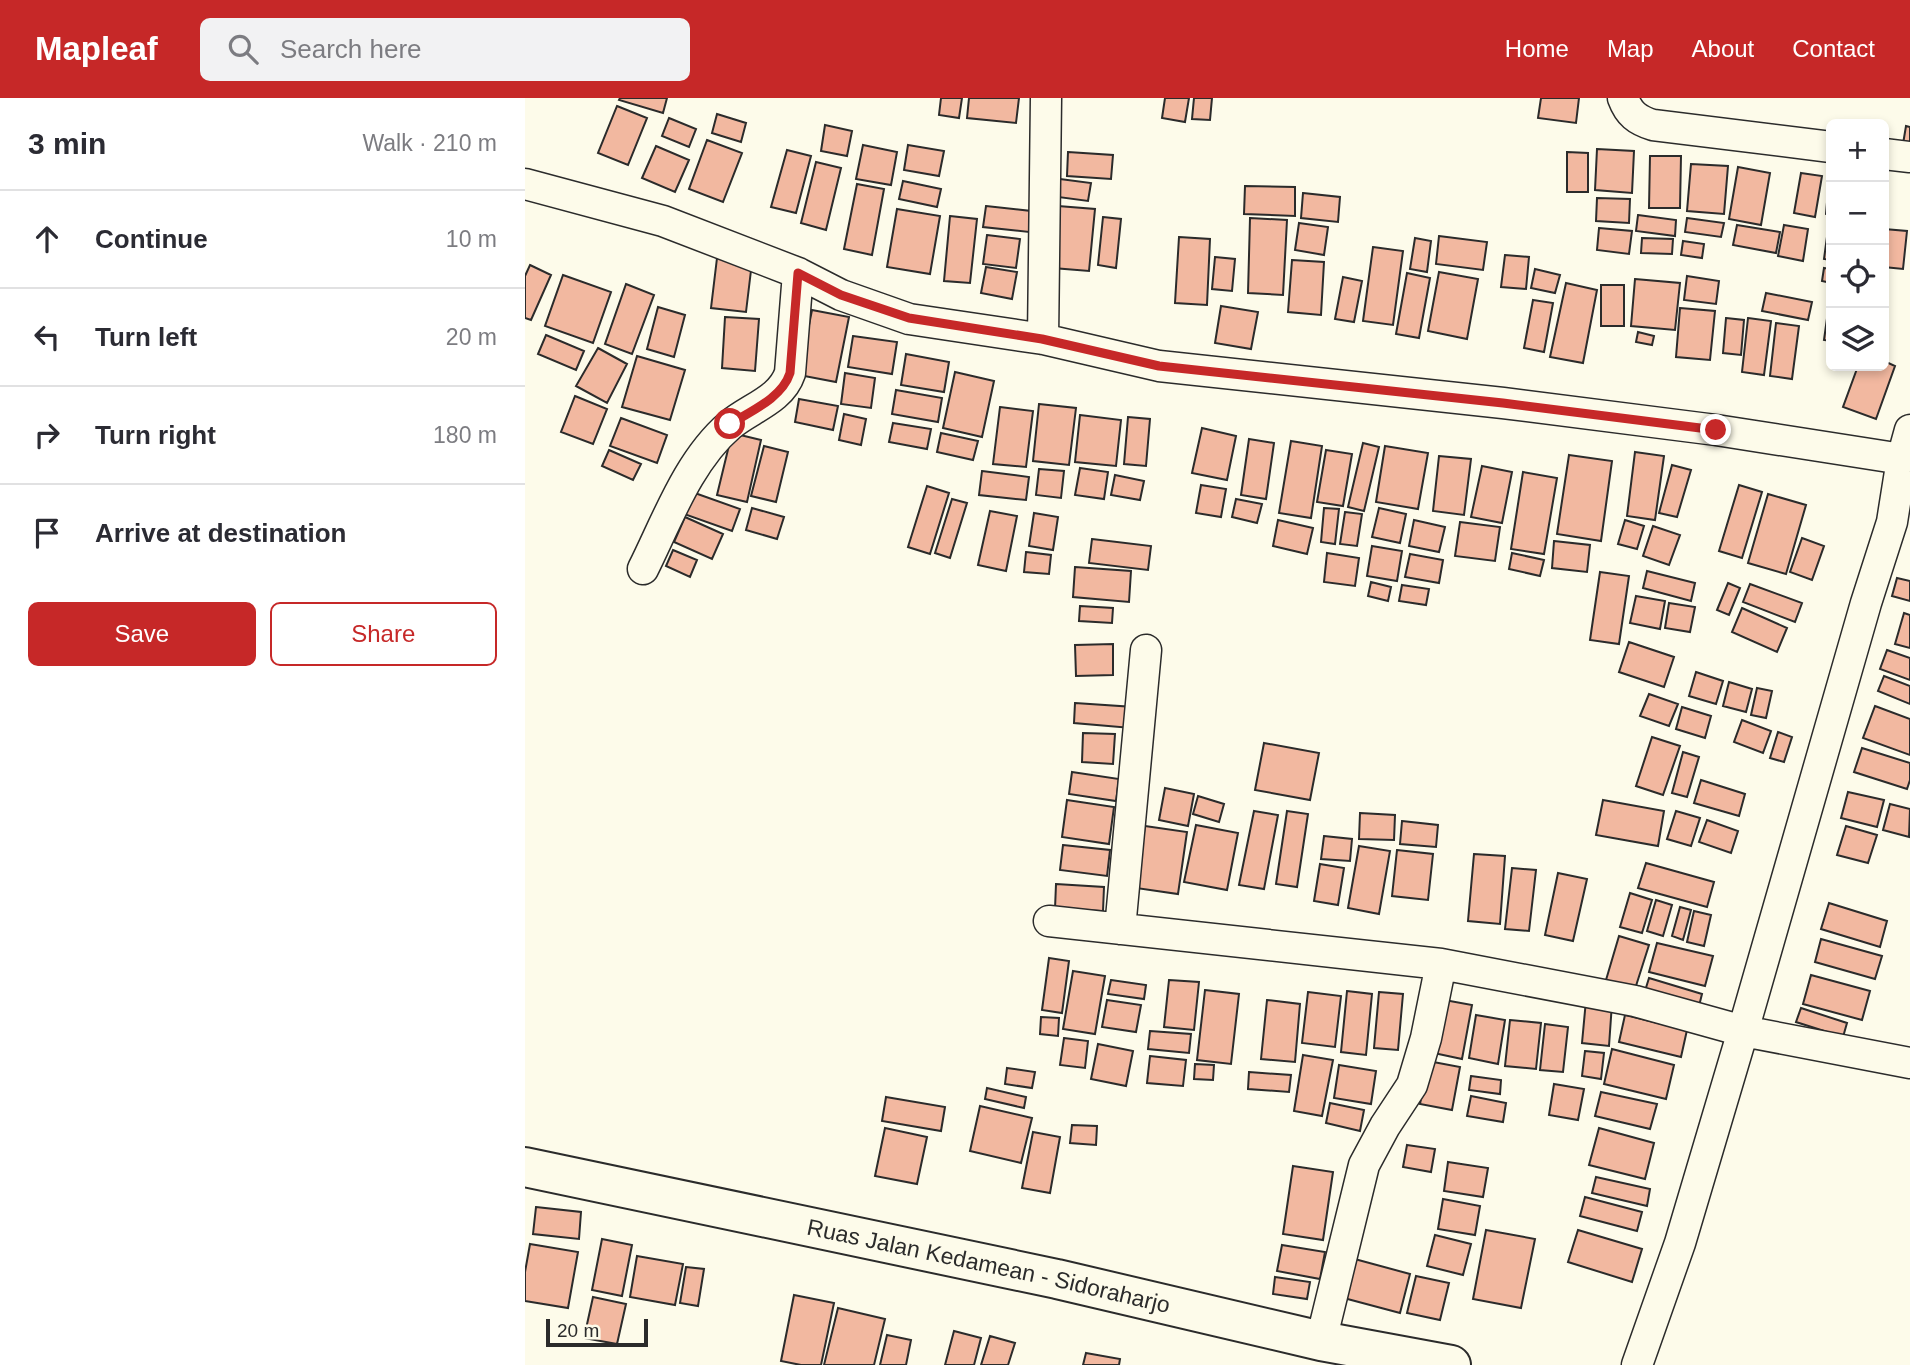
<!DOCTYPE html>
<html lang="en">
<head>
<meta charset="utf-8">
<style>
	body { margin:0; font-family:Helvetica,sans-serif; background:#f2f2f3; color:#2b2b33 }
	.controls { position:absolute; right:21px; top:21px; display:grid; overflow:hidden; border-radius:10px; box-shadow:0 4px 10px #0003 }
	.controls button { width:63px; height:63px; display:grid; place-items:center; padding:0; border:0; border-bottom:2px solid #e1e1e2; background:#fff; color:#2b2b33; font:35px sans-serif }
	.scale { position:absolute; left:21px; bottom:18px; width:102px; box-sizing:border-box; padding-left:7px; border:4px solid #2b2b2b; border-top:0; font-size:19px; line-height:24px; white-space:nowrap; color:#2b2b2b; -webkit-text-stroke:5px #fdfbea; paint-order:stroke }
	.stop { position:absolute; width:21px; height:21px; margin:-16px; border:5px solid #c62828; border-radius:50%; background:#fff }
	.stop.end { background:#c62828; border-color:#fff; box-shadow:0 2px 7px #0008 }
	.list { margin:0; padding:0; list-style:none }
	h2 { display:flex; justify-content:space-between; align-items:center; height:91px; margin:0; padding:0 28px; font-size:30px }
	h2 small { font-size:23px; font-weight:400; color:#7c7c81 }
	.list li { display:grid; grid-template-columns:46px 1fr auto; gap:21px; align-items:center; box-sizing:border-box; height:98px; padding:0 28px; border-top:2px solid #e1e1e2 }
	.list b { display:block; font-size:26px; white-space:nowrap }
	.list em { font-size:23px; font-style:normal; color:#7c7c81 }
	.actions { display:flex; gap:14px; padding:21px 28px }
	.actions a { flex:1; padding:16px 0; border:2px solid #c62828; border-radius:10px; text-align:center; font-size:24px; color:#c62828 }
	.actions .main { background:#c62828; color:#fff }
	.icon { flex:none; width:38px; height:38px; fill:none; stroke:currentColor; stroke-width:2; stroke-linecap:round; stroke-linejoin:round }
	.map { position:relative; flex:none; width:1385px; height:1267px; overflow:hidden }
	header { display:flex; align-items:center; gap:42px; box-sizing:border-box; height:98px; padding:0 35px; background:#c62828; color:#fff }
	header strong { font-size:33px }
	nav { display:flex; gap:38px; margin-inline-start:auto; font-size:24px }
	.search { width:490px; height:63px; background:#f2f2f3; display:flex; align-items:center; gap:18px; box-sizing:border-box; padding:0 24px; border-radius:10px; color:#7c7c81; font-size:26px }
	main { display:flex }
	aside { flex:1; background:#fff }
	.map>svg:first-child { display:block }
	.building { fill:#f2b8a0; stroke:#2b2b2b; stroke-width:2 }
	.lines { fill:none; stroke-linecap:round; stroke-linejoin:round }
	.minor-casing { stroke:#2b2b2b; stroke-width:33 }
	.secondary-casing { stroke:#2b2b2b; stroke-width:42 }
	.minor { stroke:#fdfbea; stroke-width:30 }
	.secondary { stroke:#fdfbea; stroke-width:38 }
	.route { stroke:#c62828; stroke-width:9 }
	.labels { text-anchor:middle; dominant-baseline:central; stroke-width:5; stroke-linejoin:round; paint-order:stroke }
	.street-label { font-size:23px; fill:#2b2b2b; stroke:#fdfbea }
</style>
</head>
<body>
<header>
<strong>Mapleaf</strong>
<div class="search"><svg class="icon" aria-label="search" viewBox="0 0 24 24"><circle cx="10" cy="10" r="6"/><path d="M15 15l6 6"/></svg>Search here</div>
<nav><a>Home</a><a>Map</a><a>About</a><a>Contact</a></nav>
</header>
<main>
<aside>
<h2>3 min<small>Walk · 210 m</small></h2>
<ul class="list">
<li><svg class="icon" aria-label="ahead" viewBox="0 0 24 24"><path d="M12 20V5M6 11l6-6 6 6"/></svg><div><b>Continue</b></div><em>10 m</em></li>
<li><svg class="icon" aria-label="left" viewBox="0 0 24 24"><path d="M17 20v-9H6M10 6l-5 5 5 5"/></svg><div><b>Turn left</b></div><em>20 m</em></li>
<li><svg class="icon" aria-label="right" viewBox="0 0 24 24"><path d="M7 20v-9h11M14 6l5 5-5 5"/></svg><div><b>Turn right</b></div><em>180 m</em></li>
<li><svg class="icon" aria-label="arrive" viewBox="0 0 24 24"><path d="M6 21V4h12l-3 4 3 4H6"/></svg><div><b>Arrive at destination</b></div></li>
</ul>
<div class="actions"><a class="main">Save</a><a>Share</a></div>
</aside>
<div class="map">
<svg width="1385" height="1267" viewBox="0 0 1385 1267">
	<rect width="100%" height="100%" fill="#fdfbea"/>
	<!-- building -->
	<path class="building" d="M95,0H142L138,15L94,2Z
		M416,0H437L434,20L414,17Z
		M444,0H494L491,25L442,20Z
		M640,0H664L660,24L637,20Z
		M669,0H687L685,22L667,21Z
		M1016,0H1054L1051,25L1013,20Z
		M92,8L122,20L103,67L73,55Z
		M192,16L221,25L216,44L187,35Z
		M144,20L171,31L164,49L137,38Z
		M300,27L327,33L322,58L296,53Z
		M1381,28L1385,29V47L1378,46Z
		M182,42L217,55L198,104L164,91Z
		M338,47L372,54L366,87L331,81Z
		M383,47L419,53L414,78L379,72Z
		M131,48L164,62L150,94L117,80Z
		M1072,51L1109,53L1107,95L1070,92Z
		M262,52L286,58L271,115L246,109Z
		M543,54L588,57L586,81L542,78Z
		M1042,54L1063,55V94H1042Z
		M1125,58H1156L1155,110H1124Z
		M291,64L316,70L301,132L276,125Z
		M1166,66L1203,68L1199,116L1162,113Z
		M1213,69L1245,75L1236,127L1204,121Z
		M1276,75L1297,78L1290,119L1269,115Z
		M535,81L566,85L563,103L533,99Z
		M1304,81H1306V117L1301,116Z
		M378,83L416,91L412,109L374,101Z
		M332,86L359,91L347,157L319,151Z
		M720,88L770,89V118L719,116Z
		M778,95L815,99L813,124L776,120Z
		M1072,100L1105,101L1104,125L1071,123Z
		M461,108L506,113L504,134L458,129Z
		M533,108L570,111L564,173L528,170Z
		M372,111L415,118L405,176L362,169Z
		M1113,117L1151,122L1150,138L1111,133Z
		M425,118L452,121L445,185L419,183Z
		M578,119L596,121L591,170L573,167Z
		M725,120L762,122L758,197L723,195Z
		M1162,120L1199,125L1196,139L1160,134Z
		M1304,124L1306,125V162L1299,161Z
		M774,125L803,129L799,157L770,152Z
		M1212,127L1255,134L1251,155L1208,147Z
		M1259,127L1283,131L1278,163L1253,158Z
		M1074,130L1107,133L1104,156L1072,152Z
		M1359,131L1382,133L1378,171L1359,169Z
		M462,137L495,141L491,170L458,166Z
		M914,138L962,144L958,172L911,166Z
		M654,139L685,141L682,207L650,205Z
		M890,140L906,143L902,174L885,171Z
		M1117,140L1148,141L1147,156L1116,155Z
		M1158,143L1179,146L1177,160L1156,157Z
		M848,149L878,153L868,227L838,223Z
		M980,157L1004,159L1001,191L976,189Z
		M690,159L710,161L707,193L687,191Z
		M192,160L227,164L221,214L186,210Z
		M767,162L799,164L796,217L763,214Z
		M5,167L26,177L6,222L0,220V178Z
		M461,169L492,174L487,201L456,195Z
		M1299,170L1306,171V185L1297,183Z
		M1010,171L1035,177L1030,195L1006,190Z
		M914,174L953,181L942,241L903,233Z
		M882,175L905,180L894,240L871,236Z
		M38,177L86,194L68,245L20,228Z
		M1162,178L1194,183L1191,206L1159,202Z
		M818,179L837,183L829,224L810,221Z
		M1110,181L1155,185L1150,232L1106,228Z
		M1041,185L1072,192L1058,265L1025,259Z
		M101,186L129,197L107,256L80,246Z
		M1076,187H1099V228H1076Z
		M1241,195L1287,204L1283,222L1237,213Z
		M1008,202L1028,205L1019,254L999,250Z
		M1304,206H1306V243L1299,242Z
		M696,208L733,214L726,251L690,245Z
		M133,209L160,217L149,259L122,251Z
		M1155,210L1190,213L1185,262L1151,259Z
		M287,212L324,219L311,284L274,277Z
		M200,219L234,221L230,273L197,270Z
		M1201,220L1219,222L1216,257L1198,255Z
		M1223,220L1246,223L1239,277L1217,274Z
		M1251,225L1274,228L1267,281L1245,278Z
		M1113,234L1129,238L1127,247L1111,244Z
		M21,237L59,253L51,272L13,256Z
		M328,238L372,244L367,276L323,269Z
		M73,250L102,266L82,305L51,288Z
		M381,256L424,264L419,294L376,287Z
		M112,258L160,272L145,322L97,309Z
		M1359,263L1370,268L1351,321L1318,309L1333,268H1359Z
		M430,274L469,283L457,339L418,330Z
		M320,275L350,280L346,310L316,306Z
		M371,292L417,300L413,324L367,316Z
		M50,298L82,311L68,346L36,334Z
		M274,301L313,308L308,332L270,324Z
		M514,306L551,310L544,367L508,363Z
		M475,309L508,313L501,369L468,366Z
		M319,316L341,321L336,347L314,342Z
		M555,317L596,322L591,368L550,364Z
		M603,319L625,321L621,368L599,366Z
		M96,320L142,337L132,365L85,348Z
		M368,325L406,331L402,351L364,344Z
		M677,330L711,338L702,382L667,375Z
		M207,335L236,342L222,404L192,397Z
		M416,335L453,343L448,362L412,354Z
		M724,341L749,345L741,401L716,397Z
		M766,343L797,348L786,420L754,415Z
		M838,345L854,349L839,413L823,409Z
		M239,348L263,354L251,404L226,398Z
		M860,348L903,355L893,411L851,404Z
		M84,352L116,366L108,382L77,368Z
		M801,352L827,356L818,408L792,404Z
		M1110,354L1139,358L1130,422L1102,418Z
		M1044,357L1087,363L1076,443L1032,436Z
		M914,358L946,361L939,417L908,413Z
		M1147,367L1166,372L1152,419L1134,415Z
		M957,368L987,374L977,425L946,419Z
		M555,370L583,374L579,401L550,397Z
		M514,371L539,373L536,400L511,397Z
		M457,373L504,379L501,402L454,397Z
		M998,374L1032,380L1019,456L986,451Z
		M590,377L619,383L615,402L586,397Z
		M676,387L701,391L696,419L671,415Z
		M1214,387L1237,394L1217,460L1194,453Z
		M402,388L424,395L405,456L383,449Z
		M167,394L215,411L207,433L159,416Z
		M1243,396L1281,407L1261,476L1223,465Z
		M427,401L442,405L425,460L410,455Z
		M711,401L737,406L732,425L707,419Z
		M227,410L259,419L252,441L221,432Z
		M799,410L814,411L810,446L796,444Z
		M854,410L881,416L875,445L847,439Z
		M465,413L492,418L481,473L453,467Z
		M820,414L837,416L832,448L815,446Z
		M509,415L533,419L528,452L504,448Z
		M160,419L198,436L187,461L149,444Z
		M753,422L788,430L782,456L748,448Z
		M889,422L920,429L914,454L884,448Z
		M1100,422L1119,428L1112,451L1093,446Z
		M935,424L975,429L970,463L930,458Z
		M1128,428L1155,437L1144,467L1118,458Z
		M1277,440L1299,448L1287,482L1265,474Z
		M567,441L626,448L623,472L564,465Z
		M1029,443L1065,447L1062,474L1027,470Z
		M847,448L877,453L872,483L842,478Z
		M148,452L172,462L165,479L141,468Z
		M501,454L526,457L524,476L499,474Z
		M802,455L834,460L830,488L799,484Z
		M987,455L1019,462L1015,478L984,471Z
		M885,456L918,462L914,485L880,479Z
		M550,469L606,473L604,504L548,499Z
		M1122,473L1170,485L1166,503L1118,490Z
		M1075,474L1104,478L1094,546L1065,542Z
		M1372,480L1385,483V503L1367,498Z
		M846,484L866,489L863,503L843,498Z
		M1203,485L1215,490L1204,517L1192,512Z
		M1225,486L1277,505L1270,524L1218,504Z
		M877,487L904,491L901,507L874,503Z
		M1111,498L1140,503L1135,531L1105,525Z
		M1144,505L1170,509L1165,534L1140,530Z
		M555,508L588,510L587,525L554,523Z
		M1217,510L1262,530L1252,554L1207,534Z
		M1379,515L1385,517V550L1370,546Z
		M1104,544L1149,559L1139,589L1094,574Z
		M588,546V577L551,578L550,547Z
		M1362,552L1385,560V582L1355,571Z
		M1171,574L1198,583L1191,606L1164,598Z
		M1359,578L1385,588V606L1353,593Z
		M1204,584L1227,591L1221,614L1198,608Z
		M1232,590L1247,593L1241,620L1226,617Z
		M1124,596L1153,606L1144,628L1115,618Z
		M550,605L609,609L606,630L549,625Z
		M1350,608L1385,621V657L1338,640Z
		M1157,609L1186,618L1180,640L1151,631Z
		M1217,622L1246,633L1238,655L1209,644Z
		M1253,634L1267,639L1259,664L1245,660Z
		M558,635L590,636L588,666L557,664Z
		M1127,639L1155,648L1138,697L1111,688Z
		M739,645L794,655L785,702L730,692Z
		M1337,650L1385,665V682L1382,691L1329,674Z
		M1158,654L1174,659L1162,699L1147,695Z
		M547,674L594,681L591,703L544,696Z
		M1176,682L1220,696L1214,718L1169,705Z
		M640,690L669,696L663,728L634,722Z
		M1323,694L1359,702L1352,729L1316,720Z
		M673,698L699,706L694,724L668,716Z
		M542,702L589,709L584,746L537,739Z
		M1078,702L1139,713L1133,748L1071,737Z
		M1365,706L1385,711L1384,739L1358,732Z
		M729,713L753,717L739,791L714,787Z
		M762,713L783,716L772,789L751,786Z
		M1151,713L1175,720L1166,748L1142,741Z
		M835,715L870,717L869,742L834,741Z
		M1182,722L1213,733L1206,755L1174,744Z
		M877,723L913,727L911,749L875,746Z
		M671,727L713,735L702,792L659,784Z
		M620,728L662,734L653,796L611,790Z
		M1321,728L1352,737L1343,765L1312,757Z
		M799,738L827,741L825,763L796,761Z
		M538,747L585,752L582,778L535,772Z
		M834,748L865,753L854,816L823,810Z
		M872,752L908,756L903,802L867,798Z
		M949,756L980,758L975,826L943,823Z
		M1121,765L1189,784L1182,809L1113,790Z
		M795,766L819,770L813,807L789,803Z
		M987,770L1011,772L1004,833L980,831Z
		M1033,775L1062,781L1048,843L1020,837Z
		M531,786L579,789L578,813L530,811Z
		M1105,795L1127,802L1117,835L1095,829Z
		M1131,802L1147,807L1138,838L1122,833Z
		M1304,805L1362,823L1355,849L1296,831Z
		M1155,809L1166,812L1158,842L1147,838Z
		M1169,813L1186,817L1179,848L1162,844Z
		M1094,838L1124,847L1110,891L1081,882Z
		M1296,841L1357,858L1350,881L1290,864Z
		M1132,845L1188,858L1180,888L1124,874Z
		M524,860L544,863L537,915L517,912Z
		M548,873L580,878L570,936L538,931Z
		M1286,877L1345,893L1337,922L1278,906Z
		M1124,880L1177,896L1174,908L1120,893Z
		M586,882L621,887L619,901L583,896Z
		M644,882L674,884L669,932L639,929Z
		M680,892L714,896L706,966L672,962Z
		M822,893L847,896L841,957L816,954Z
		M783,894L816,898L810,949L777,945Z
		M854,894L878,896L873,952L849,950Z
		M914,901L947,907L937,961L904,954Z
		M582,902L616,907L611,934L577,929Z
		M742,902L775,906L770,964L736,961Z
		M1061,902L1087,905L1084,948L1057,945Z
		M1276,910L1322,925L1318,939L1271,924Z
		M951,917L980,922L973,966L944,960Z
		M1100,917L1162,932L1156,959L1094,944Z
		M516,919L534,920L533,938L515,936Z
		M985,922L1016,925L1011,971L980,968Z
		M1020,926L1043,929L1038,974L1015,972Z
		M625,933L666,936L664,955L623,951Z
		M539,940L563,943L560,970L535,967Z
		M573,946L608,953L601,988L566,981Z
		M1087,951L1149,967L1141,1001L1079,986Z
		M1060,953L1079,955L1076,981L1057,978Z
		M778,957L808,962L797,1018L769,1013Z
		M625,958L661,962L658,988L622,985Z
		M903,963L935,969L927,1012L895,1006Z
		M670,966L689,967L688,982L669,981Z
		M814,967L851,973L846,1006L809,1000Z
		M482,970L510,974L507,990L480,986Z
		M724,974L766,977L764,994L723,991Z
		M946,978L976,982L975,996L944,992Z
		M1029,986L1059,991L1053,1022L1024,1017Z
		M462,990L501,999L499,1010L460,1001Z
		M1076,994L1132,1006L1125,1031L1070,1018Z
		M946,998L981,1005L978,1024L942,1018Z
		M361,999L420,1009L416,1033L357,1023Z
		M805,1005L839,1012L835,1033L801,1025Z
		M455,1008L507,1020L496,1065L445,1053Z
		M547,1027L572,1028L571,1047L545,1045Z
		M360,1030L402,1039L392,1086L350,1078Z
		M1074,1030L1129,1045L1120,1081L1064,1067Z
		M508,1034L535,1039L525,1095L497,1090Z
		M882,1047L910,1051L906,1074L878,1069Z
		M923,1064L963,1070L958,1099L919,1093Z
		M768,1068L808,1074L798,1142L758,1136Z
		M1071,1079L1125,1091L1122,1108L1067,1095Z
		M1060,1099L1117,1114L1112,1133L1055,1118Z
		M918,1101L955,1108L950,1137L913,1131Z
		M11,1109L56,1114L54,1141L8,1136Z
		M961,1132L1010,1141L996,1210L948,1201Z
		M1053,1132L1117,1151L1107,1184L1043,1164Z
		M910,1137L946,1146L938,1177L902,1168Z
		M77,1141L107,1147L97,1198L67,1192Z
		M5,1146L53,1154L43,1210L0,1203V1174Z
		M757,1147L800,1154L795,1181L752,1173Z
		M112,1158L158,1166L150,1207L105,1199Z
		M826,1160L885,1176L875,1215L815,1199Z
		M161,1169L179,1171L173,1208L155,1205Z
		M891,1178L924,1185L915,1222L882,1215Z
		M750,1179L785,1184L782,1201L748,1196Z
		M269,1197L309,1205L296,1267H276L256,1263Z
		M68,1199L101,1206L92,1246L59,1240Z
		M313,1210L360,1221L349,1267H299Z
		M429,1233L456,1240L449,1267H420Z
		M362,1237L386,1242L381,1267H355Z
		M465,1238L490,1245L483,1267H456Z
		M561,1255L595,1261L594,1267H558Z"/>
	<g class="lines">
		<!-- minor casing -->
		<g class="minor-casing">
			<path id="minor" d="M1098,0C1104,16 1112,22 1128,27L1306,49
				M1359,56L1385,59
				M0,86L138,123L273,175L316,197L384,221L518,241L634,268L978,305L1191,332L1377,361
				M518,241L521,0
				M118,471C142,423 163,363 205,327C225,310 256,302 265,275L273,175
				M524,823L916,866L1110,903L1218,933L1385,965
				M595,831L621,552
				M796,1243L839,1067L860,1028L887,987L901,940L916,866
				M1112,1267L1155,1145L1218,933L1341,505L1367,424L1377,361L1385,332"/>
		</g>
		<!-- secondary casing -->
		<g class="secondary-casing">
			<g id="secondary">
				<path id="s1" d="M0,1069L532,1181L796,1243L926,1267"/>
			</g>
		</g>
		<!-- minor -->
		<use href="#minor" class="minor"/>
		<!-- secondary -->
		<use href="#secondary" class="secondary"/>
	</g>
	<g class="lines">
		<!-- route -->
		<path class="route" d="M205,326C226,313 257,300 265,275L273,175L316,197L384,220L517,241L634,268L978,305L1191,332"/>
	</g>
	<g class="labels">
		<!-- street labels -->
		<g class="street-label">
			<text stroke="none"><textPath href="#s1" startOffset="474">Ruas Jalan Kedamean - Sidoraharjo</textPath></text>
		</g>
	</g>
</svg>
<div class="controls">
<button>+</button>
<button>−</button>
<button><svg class="icon" aria-label="locate" viewBox="0 0 24 24"><circle cx="12" cy="12" r="6"/><path d="M12 2v4M12 18v4M2 12h4M18 12h4"/></svg></button>
<button><svg class="icon" aria-label="layers" viewBox="0 0 24 24"><path d="M12 4l9 5-9 5-9-5zM3 14l9 5 9-5"/></svg></button>
</div>
<div class="scale">20 m</div>
<div class="stop" style="left:205px;top:326px"></div>
<div class="stop end" style="left:1191px;top:332px"></div>
</div>
</main>
</body>
</html>
